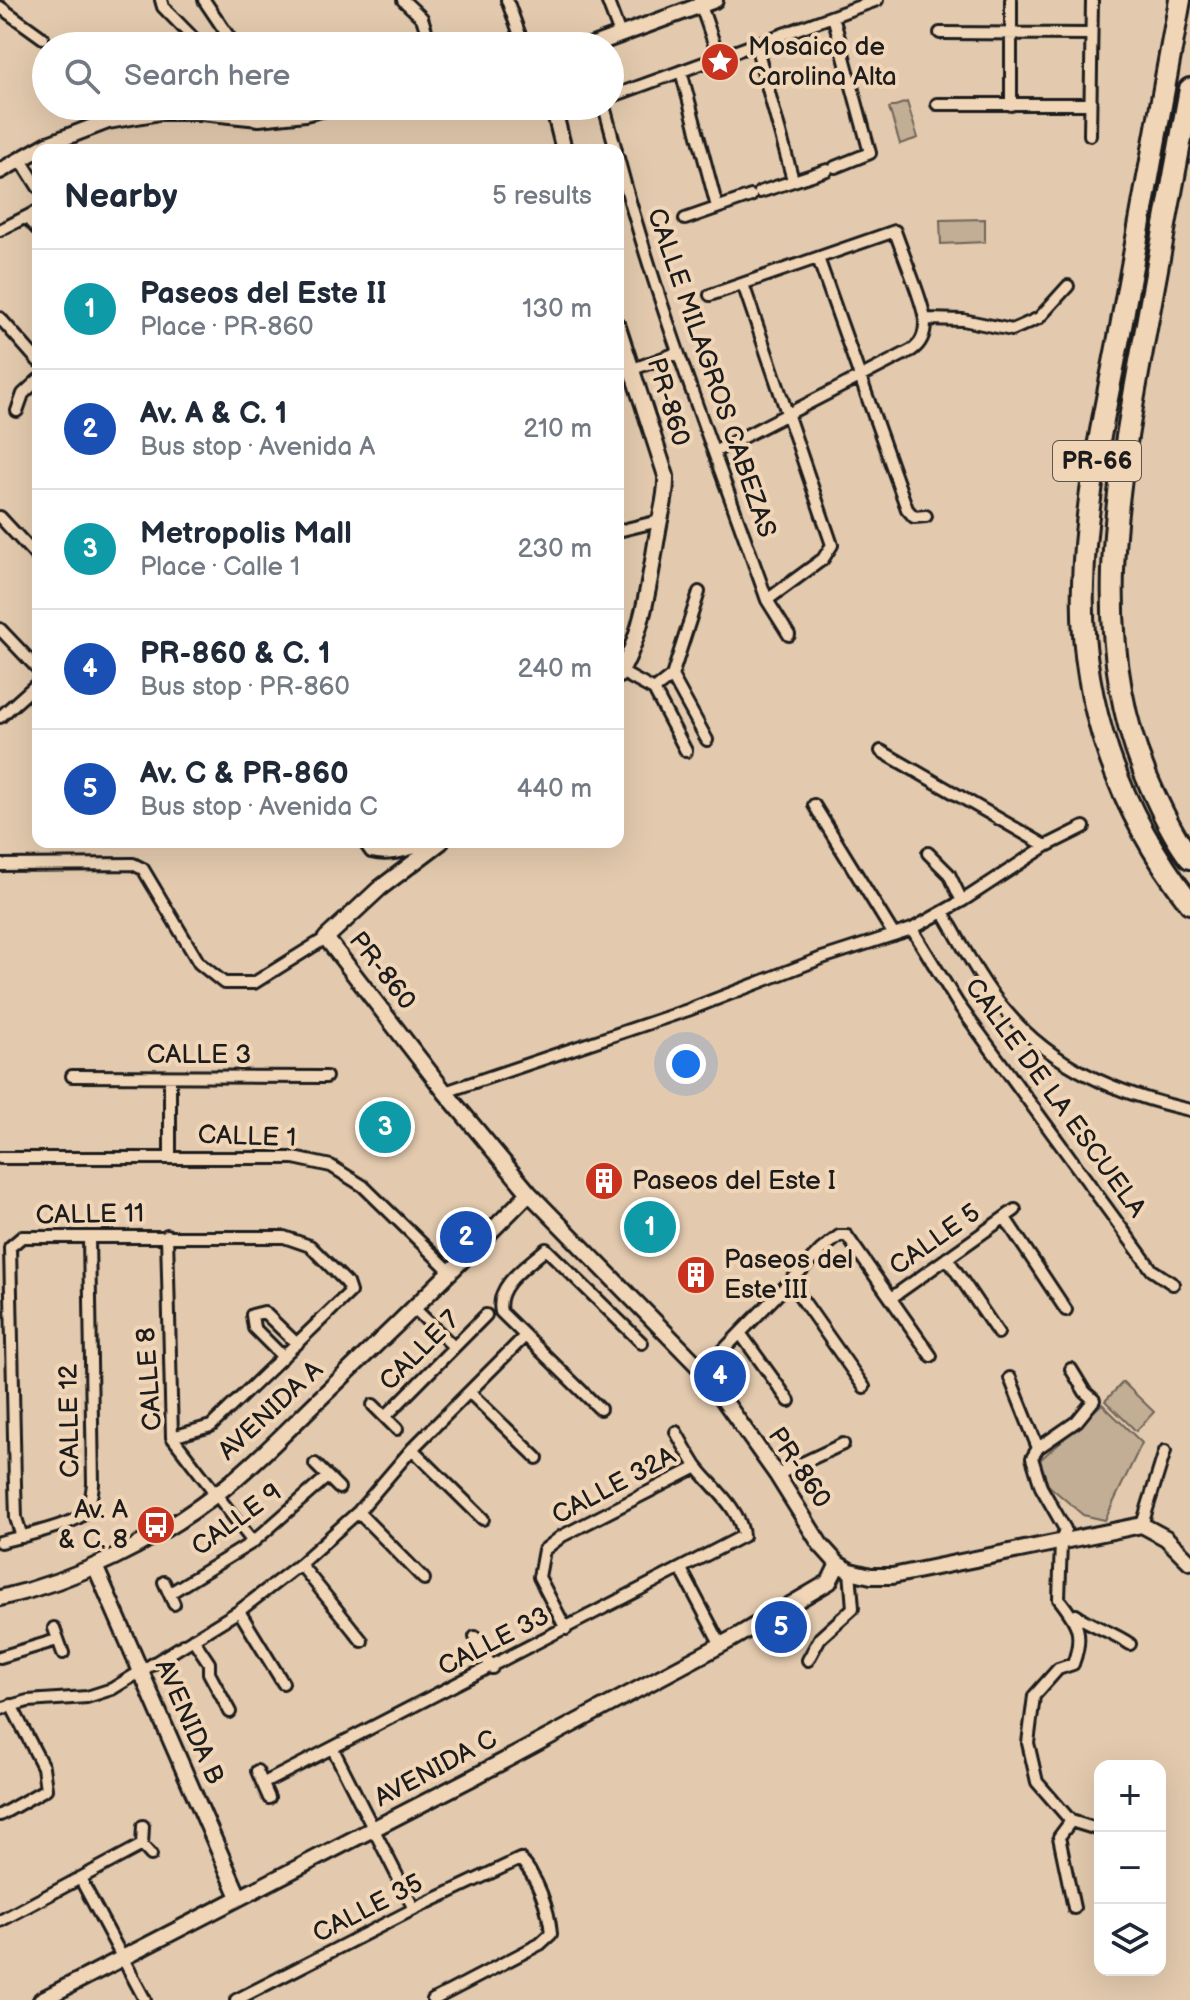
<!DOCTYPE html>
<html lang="en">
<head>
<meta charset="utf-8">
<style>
	body { margin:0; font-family:"Balsamiq Sans",sans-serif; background:#f6f6f7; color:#1f2937 }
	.controls { position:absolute; right:24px; bottom:24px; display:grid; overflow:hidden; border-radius:16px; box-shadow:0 8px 32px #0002 }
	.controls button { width:72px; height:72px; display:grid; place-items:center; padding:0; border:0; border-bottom:2px solid #e0e1e3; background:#fff; color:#1f2937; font:40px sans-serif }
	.you { position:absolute; left:686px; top:1064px; width:28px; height:28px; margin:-20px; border:6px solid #fff; border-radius:50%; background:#1a73e8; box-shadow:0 0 0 12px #1a73e833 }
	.badge { display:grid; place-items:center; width:52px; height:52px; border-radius:50%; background:#c8321e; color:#fff; font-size:26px; font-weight:700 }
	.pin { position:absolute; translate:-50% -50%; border:4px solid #fff; box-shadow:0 2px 8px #0006 }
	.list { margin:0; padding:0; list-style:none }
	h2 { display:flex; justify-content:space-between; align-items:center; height:104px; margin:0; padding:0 32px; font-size:34px }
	h2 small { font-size:26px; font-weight:400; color:#747a83 }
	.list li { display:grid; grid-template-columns:52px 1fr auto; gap:24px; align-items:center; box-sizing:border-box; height:120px; padding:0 32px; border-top:2px solid #e0e1e3 }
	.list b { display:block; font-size:30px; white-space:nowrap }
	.list p { margin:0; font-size:26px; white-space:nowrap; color:#747a83 }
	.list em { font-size:26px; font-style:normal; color:#747a83 }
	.icon { flex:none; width:44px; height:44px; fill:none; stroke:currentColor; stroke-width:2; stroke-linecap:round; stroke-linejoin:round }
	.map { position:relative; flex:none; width:1190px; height:2000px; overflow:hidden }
	.search { position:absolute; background:#fff; box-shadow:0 8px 32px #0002; left:32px; top:32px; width:592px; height:88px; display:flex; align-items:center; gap:20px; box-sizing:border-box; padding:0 28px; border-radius:44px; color:#747a83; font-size:30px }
	.panel { position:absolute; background:#fff; box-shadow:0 8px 32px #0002; left:32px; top:144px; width:592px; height:704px; border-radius:16px }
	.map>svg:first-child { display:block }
	.green { fill:#c2ad95; stroke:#6f6458; stroke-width:2 }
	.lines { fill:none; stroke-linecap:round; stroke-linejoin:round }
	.street-casing { stroke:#1c1c1c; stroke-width:16 }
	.secondary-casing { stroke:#1c1c1c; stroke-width:20 }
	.highway-casing { stroke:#1c1c1c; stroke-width:26 }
	.street { stroke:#f0d5b7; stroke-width:10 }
	.secondary { stroke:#f0d5b7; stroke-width:14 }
	.highway { stroke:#f0d5b7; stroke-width:20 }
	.labels { text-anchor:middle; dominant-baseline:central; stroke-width:8; stroke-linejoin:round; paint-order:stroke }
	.shield { fill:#f0d5b7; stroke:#5c544a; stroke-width:2 }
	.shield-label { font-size:24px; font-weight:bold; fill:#1c1c1c }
	.poi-label { font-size:26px; fill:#1c1c1c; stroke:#f0d5b7; text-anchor:start }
	.street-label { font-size:26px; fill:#1c1c1c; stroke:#f0d5b7 }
</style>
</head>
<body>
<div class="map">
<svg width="1190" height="2000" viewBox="0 0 1190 2000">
	<rect width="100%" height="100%" fill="#e3caae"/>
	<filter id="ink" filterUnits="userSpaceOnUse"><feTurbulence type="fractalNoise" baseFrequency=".0125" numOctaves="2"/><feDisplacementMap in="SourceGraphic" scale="16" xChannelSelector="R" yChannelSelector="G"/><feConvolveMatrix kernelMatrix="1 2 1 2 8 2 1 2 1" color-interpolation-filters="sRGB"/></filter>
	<g filter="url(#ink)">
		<!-- green -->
		<path class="green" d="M907,102L918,138L900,144L889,108Z
			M985,219V242L941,244L940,220Z
			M1123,1382L1154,1412L1136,1431L1105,1401Z
			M1102,1404L1142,1443L1105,1520L1083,1515L1048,1485L1040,1460Z"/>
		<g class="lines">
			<!-- street casing -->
			<g class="street-casing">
				<path id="street" d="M161,0L163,7L201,46
					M204,0L235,46
					M403,0L422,18L431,46
					M507,0L524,46
					M607,0L620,34
					M699,0L719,58
					M0,7L43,38
					M833,16L870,153L835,167
					M940,33L1091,34
					M756,45L793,180
					M681,71L717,207
					M610,97L877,0
					M937,104H1089
					M1011,105V0
					M604,106L616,150
					M1090,135L1092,0
					M618,158C658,309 715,453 767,600L789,635
					M21,160L38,187
					M760,192L827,170
					M26,217L38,230
					M685,219L751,196
					M0,230L38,211
					M818,258L907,509L914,517L926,516
					M743,284L832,545L823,559L767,600
					M710,295L895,231C901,250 925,306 925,322C925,334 922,343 912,350L714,452
					M0,318L38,361
					M926,319L963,320L1012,330L1039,318L1068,286
					M633,369L677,353
					M17,411L23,394L38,380
					M0,517L38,558
					M618,531L659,521
					M0,629L38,669
					M621,672L654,690L686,751
					M672,676L707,740
					M654,690L672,676L699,592
					M0,717L38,683
					M881,751L1046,846
					M814,805L894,935
					M364,842L371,852C396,858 413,846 438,843
					M928,853L949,874L962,901
					M0,865L133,864L143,869L199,963L224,983H254L326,938
					M943,912C962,944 980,981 1005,1010C1053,1068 1119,1094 1190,1110
					M912,929L958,1004L1152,1270L1173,1284
					M72,1076L326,1077
					M445,1092L688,1010L822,958L912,929L962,901L1046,846L1084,827
					M0,1158H294L331,1166L363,1186L451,1272
					M170,1158V1077
					M1005,1218L1066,1310
					M167,1235L172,1437L253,1542
					M947,1258L998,1333
					M790,1282L864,1387
					M891,1298L1015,1210
					M415,1309L454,1347
					M740,1333L789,1401
					M283,1357L254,1328L252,1315L264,1312L297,1344
					M1071,1369L1085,1392L1094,1400L1077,1421L1038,1448L1032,1458L1041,1487L1065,1529L1061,1542L1059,1599C1078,1623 1084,1634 1073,1664L1058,1669L1034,1696L1028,1743L1037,1782L1071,1821
					M703,1371L821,1250L839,1236H847L931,1356
					M1010,1378L1038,1448
					M469,1392L537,1458
					M373,1405L397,1429
					M600,1409L501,1312C495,1285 527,1266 546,1249L642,1343
					M385,1417L486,1315
					M412,1449L483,1519
					M315,1464L339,1488
					M777,1475L843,1444
					M358,1512L424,1579
					M1142,1525L1165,1451
					M22,1537L16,1518L15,1484L10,1247L22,1237H284L310,1246L347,1283L350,1292L211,1426L172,1437
					M0,1542C16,1538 71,1525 82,1515C90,1507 92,1495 93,1484L89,1238
					M300,1564L362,1641
					M681,1569L721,1645
					M164,1582L174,1604
					M170,1593L253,1542L327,1477
					M239,1611L283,1683
					M1076,1615C1093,1627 1113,1632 1130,1644
					M54,1628L63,1653
					M566,1629L539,1577L544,1550L562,1536L697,1467
					M475,1637L492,1668
					M193,1639L209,1663V1673L230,1712
					M0,1657L57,1640
					M808,1660L820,1638L853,1608L850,1571
					M0,1709L28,1701L87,1697L112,1689L239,1611L300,1564L358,1512L412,1449L525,1336
					M333,1749L414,1909
					M257,1771L269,1798
					M264,1783L743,1536C741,1509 712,1487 696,1466C689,1455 682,1443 676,1432
					M0,1815L46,1789L43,1767L11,1705
					M1071,1821L1059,1837L1074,1908
					M1071,1821L1100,1830
					M143,1826L142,1845L151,1855
					M80,1878L145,2000
					M0,1921L142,1845
					M236,2000L414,1909L520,1859C537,1876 549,1909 551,1934L540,1944L433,2000"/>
			</g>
			<!-- secondary casing -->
			<g class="secondary-casing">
				<path id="secondary" d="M590,46L715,0
					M553,106L564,150
					M0,171L48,144L108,121L160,112H201L259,118L305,113L333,106
					M618,327L666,476C667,496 661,512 658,531C650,577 643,637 618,676
					M441,842L380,888L326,938L445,1092L529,1193L703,1371L777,1475L820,1544L838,1564L850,1571L871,1576H892L1142,1525L1166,1538L1190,1562
					M95,1566L239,1897
					M0,1598C78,1580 154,1542 218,1493C259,1461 296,1421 334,1385C400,1322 465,1258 529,1193
					M41,2000L470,1779L732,1639L829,1582L838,1564"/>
			</g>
			<!-- highway casing -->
			<g class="highway-casing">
				<path id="highway" d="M1180,0C1160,109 1141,218 1121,327C1105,411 1085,497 1083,584C1079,700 1119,812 1190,903
					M1190,89C1175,169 1161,249 1146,329C1118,482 1084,647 1154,794C1164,816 1175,839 1190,858"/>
			</g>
			<!-- street -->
			<use href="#street" class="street"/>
			<!-- secondary -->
			<use href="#secondary" class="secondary"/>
			<!-- highway -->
			<use href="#highway" class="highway"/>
		</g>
	</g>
	<!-- icons -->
	<defs>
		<g id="sight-disc" transform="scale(2)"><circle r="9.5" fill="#c8321e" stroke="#f0d5b7"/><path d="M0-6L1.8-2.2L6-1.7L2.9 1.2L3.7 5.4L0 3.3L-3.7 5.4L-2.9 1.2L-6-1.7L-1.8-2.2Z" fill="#fff"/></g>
		<g id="building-disc" transform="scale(2)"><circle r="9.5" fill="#c8321e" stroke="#f0d5b7"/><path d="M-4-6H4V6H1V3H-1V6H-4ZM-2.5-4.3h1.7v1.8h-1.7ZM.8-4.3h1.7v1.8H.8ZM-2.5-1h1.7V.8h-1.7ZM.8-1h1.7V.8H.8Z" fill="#fff"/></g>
		<g id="bus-disc" transform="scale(2)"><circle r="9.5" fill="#c8321e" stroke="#f0d5b7"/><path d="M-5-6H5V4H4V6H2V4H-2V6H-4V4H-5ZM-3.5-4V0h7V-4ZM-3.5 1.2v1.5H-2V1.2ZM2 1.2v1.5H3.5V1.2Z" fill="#fff"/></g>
	</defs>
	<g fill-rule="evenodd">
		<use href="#sight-disc" x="720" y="62"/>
		<use href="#building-disc" x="604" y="1181"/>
		<use href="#building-disc" x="696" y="1275"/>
		<use href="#bus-disc" x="156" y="1525"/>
	</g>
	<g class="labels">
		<!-- shield labels -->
		<rect class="shield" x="1053" y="441" width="88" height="40" rx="6"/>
		<g class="shield-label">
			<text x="1097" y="461">PR-66</text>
		</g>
		<!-- poi labels -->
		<g class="poi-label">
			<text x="748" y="47">Mosaico de<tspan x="748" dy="30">Carolina Alta</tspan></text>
			<text x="632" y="1181">Paseos del Este I</text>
			<text x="724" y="1260">Paseos del<tspan x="724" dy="30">Este III</tspan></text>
			<text x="128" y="1510" text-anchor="end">Av. A<tspan x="128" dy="30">&amp; C. 8</tspan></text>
		</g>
		<!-- street labels -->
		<g class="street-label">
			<text transform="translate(711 373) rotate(71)">CALLE MILAGROS CABEZAS</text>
			<text transform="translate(668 402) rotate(73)">PR-860</text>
			<text transform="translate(382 971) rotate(52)">PR-860</text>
			<text x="199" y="1055">CALLE 3</text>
			<text transform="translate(1055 1098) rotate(54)">CALLE DE LA ESCUELA</text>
			<text transform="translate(247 1137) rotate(2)">CALLE 1</text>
			<text transform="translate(90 1215) rotate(-1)">CALLE 11</text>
			<text transform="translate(935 1240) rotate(-35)">CALLE 5</text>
			<text transform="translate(420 1351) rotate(-45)">CALLE 7</text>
			<text transform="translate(150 1379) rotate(-94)">CALLE 8</text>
			<text transform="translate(271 1411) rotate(-43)">AVENIDA A</text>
			<text transform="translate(70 1421) rotate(-91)">CALLE 12</text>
			<text transform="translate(799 1468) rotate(56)">PR-860</text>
			<text transform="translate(614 1486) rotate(-28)">CALLE 32A</text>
			<text transform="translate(237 1520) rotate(-36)">CALLE 9</text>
			<text transform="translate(494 1642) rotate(-27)">CALLE 33</text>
			<text transform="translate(189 1722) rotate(66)">AVENIDA B</text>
			<text transform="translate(436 1769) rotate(-28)">AVENIDA C</text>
			<text transform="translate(368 1909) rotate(-27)">CALLE 35</text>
		</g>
	</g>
</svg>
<div class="controls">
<button>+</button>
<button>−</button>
<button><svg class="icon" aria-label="layers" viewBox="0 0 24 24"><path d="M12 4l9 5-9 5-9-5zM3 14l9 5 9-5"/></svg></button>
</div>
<div class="you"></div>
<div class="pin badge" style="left:650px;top:1227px;background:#0f9aa8">1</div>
<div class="pin badge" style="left:466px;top:1237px;background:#1a4fb4">2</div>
<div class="pin badge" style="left:385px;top:1127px;background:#0f9aa8">3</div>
<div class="pin badge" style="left:720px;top:1376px;background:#1a4fb4">4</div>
<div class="pin badge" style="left:781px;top:1627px;background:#1a4fb4">5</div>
<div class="search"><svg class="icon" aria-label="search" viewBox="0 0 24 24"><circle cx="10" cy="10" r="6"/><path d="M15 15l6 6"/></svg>Search here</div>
<section class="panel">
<h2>Nearby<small>5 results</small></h2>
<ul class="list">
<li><span class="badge" style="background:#0f9aa8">1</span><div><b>Paseos del Este II</b><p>Place · PR-860</p></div><em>130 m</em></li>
<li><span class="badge" style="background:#1a4fb4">2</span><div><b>Av. A &amp; C. 1</b><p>Bus stop · Avenida A</p></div><em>210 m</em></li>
<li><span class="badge" style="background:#0f9aa8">3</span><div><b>Metropolis Mall</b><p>Place · Calle 1</p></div><em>230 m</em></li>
<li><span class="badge" style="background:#1a4fb4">4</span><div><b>PR-860 &amp; C. 1</b><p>Bus stop · PR-860</p></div><em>240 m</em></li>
<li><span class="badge" style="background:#1a4fb4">5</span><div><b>Av. C &amp; PR-860</b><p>Bus stop · Avenida C</p></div><em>440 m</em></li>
</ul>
</section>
</div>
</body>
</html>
